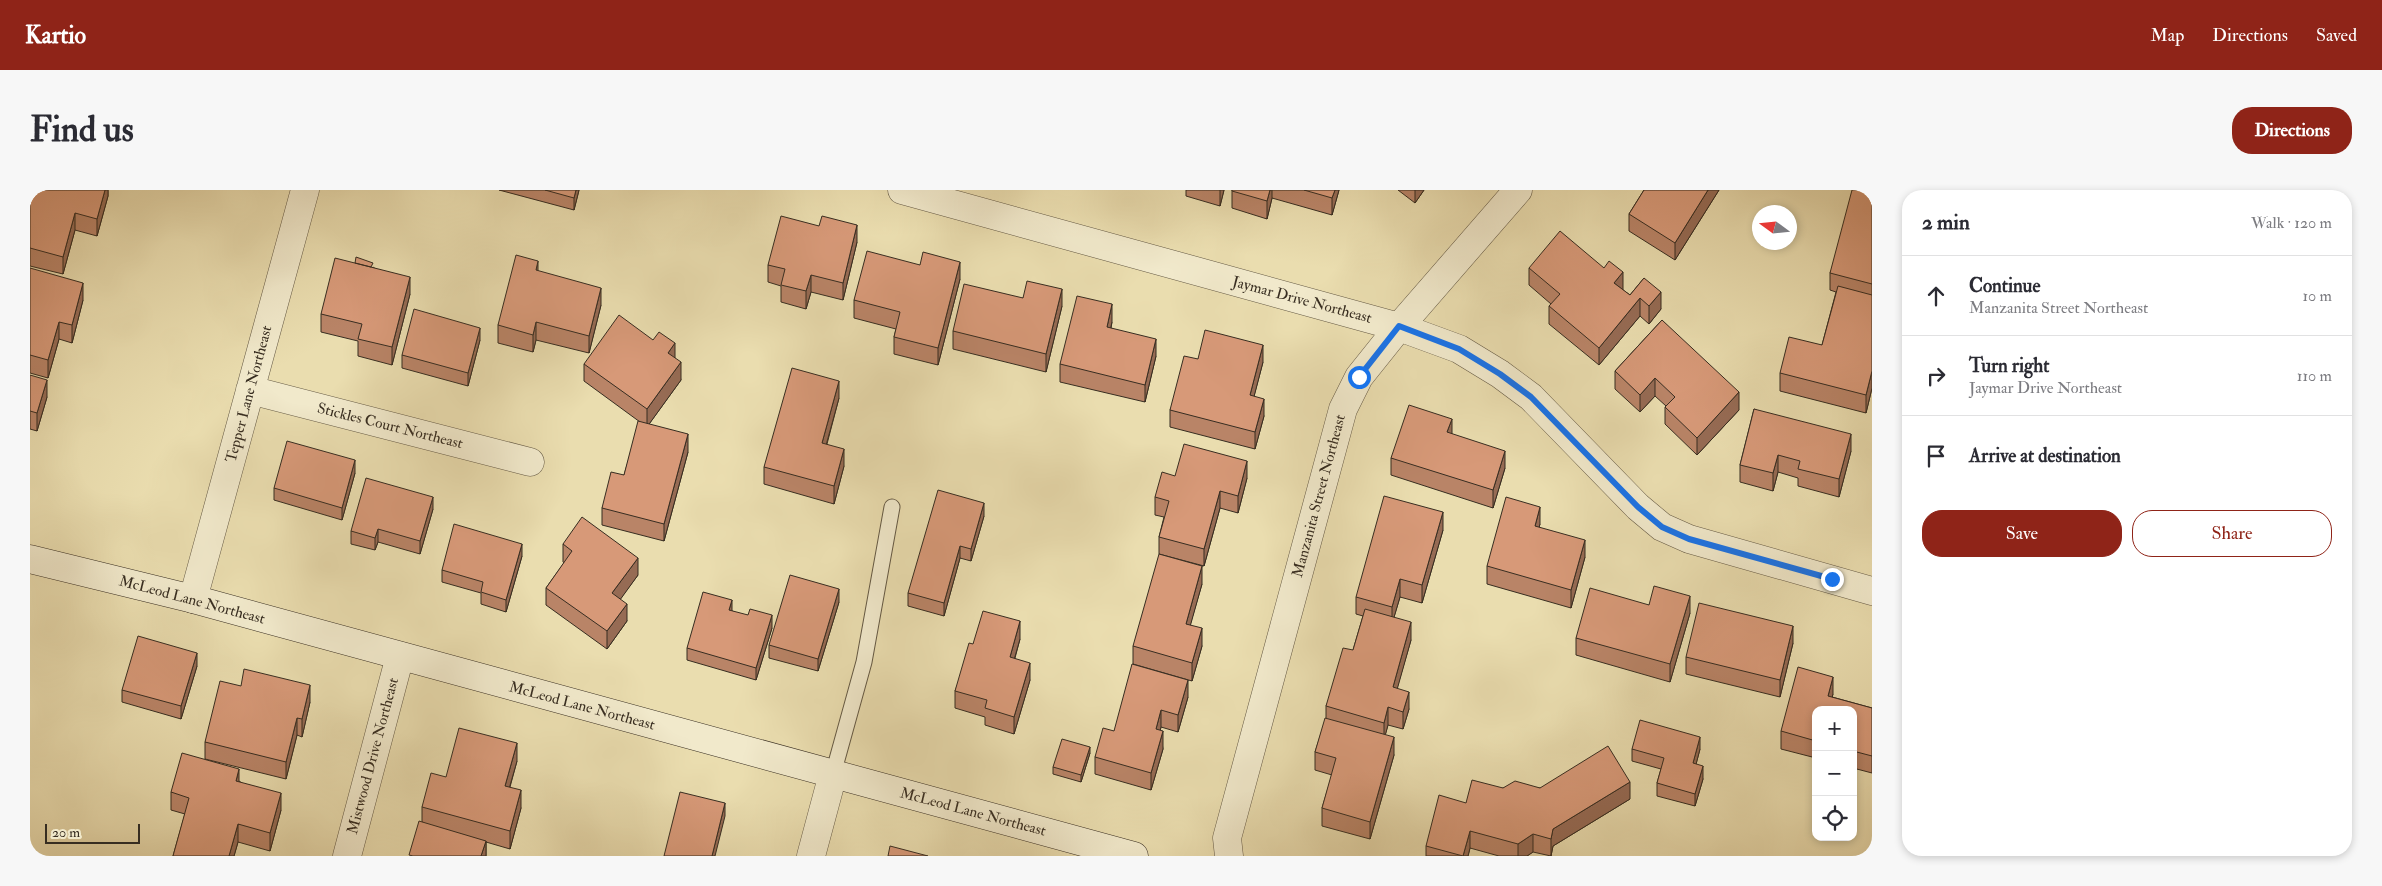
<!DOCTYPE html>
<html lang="en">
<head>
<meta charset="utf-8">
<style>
	body { margin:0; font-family:"IM FELL Double Pica",serif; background:#f7f7f7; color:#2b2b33 }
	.controls { position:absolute; right:15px; bottom:15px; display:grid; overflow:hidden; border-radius:10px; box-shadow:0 2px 8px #0003 }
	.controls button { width:45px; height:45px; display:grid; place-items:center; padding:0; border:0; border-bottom:1px solid #e1e1e2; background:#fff; color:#2b2b33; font:25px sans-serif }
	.compass { position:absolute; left:1722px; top:15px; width:45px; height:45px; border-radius:50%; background:#fff; box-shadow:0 2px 8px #0003; rotate:285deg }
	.scale { position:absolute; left:15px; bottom:12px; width:95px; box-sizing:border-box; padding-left:5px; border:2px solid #372d21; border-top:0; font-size:14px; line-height:18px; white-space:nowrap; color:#372d21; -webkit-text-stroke:4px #f1e9cb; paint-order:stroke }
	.stop { position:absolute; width:15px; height:15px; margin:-11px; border:4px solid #1a73e8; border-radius:50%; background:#fff }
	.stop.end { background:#1a73e8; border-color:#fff; box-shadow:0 1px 5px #0008 }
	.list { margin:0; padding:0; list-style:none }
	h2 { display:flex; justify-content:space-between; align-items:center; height:65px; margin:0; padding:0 20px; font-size:21px }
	h2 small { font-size:16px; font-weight:400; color:#7c7c81 }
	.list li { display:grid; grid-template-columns:32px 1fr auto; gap:15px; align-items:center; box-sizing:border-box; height:80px; padding:0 20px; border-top:1px solid #e1e1e2 }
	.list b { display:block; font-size:19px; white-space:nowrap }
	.list p { margin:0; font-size:16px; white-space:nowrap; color:#7c7c81 }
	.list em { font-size:16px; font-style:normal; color:#7c7c81 }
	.actions { display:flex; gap:10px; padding:15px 20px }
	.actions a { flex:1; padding:11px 0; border:1px solid #8f2418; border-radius:20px; text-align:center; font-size:18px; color:#8f2418 }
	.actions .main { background:#8f2418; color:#fff }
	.icon { flex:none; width:28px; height:28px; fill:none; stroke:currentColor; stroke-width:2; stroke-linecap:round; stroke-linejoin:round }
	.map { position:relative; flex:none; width:1842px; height:666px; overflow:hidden; border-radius:20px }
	header { display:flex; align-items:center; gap:30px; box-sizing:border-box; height:70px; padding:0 25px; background:#8f2418; color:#fff }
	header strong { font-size:24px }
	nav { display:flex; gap:28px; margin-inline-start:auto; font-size:18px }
	.intro { display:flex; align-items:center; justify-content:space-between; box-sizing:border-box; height:120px; padding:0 30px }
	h1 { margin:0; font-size:35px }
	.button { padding:12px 22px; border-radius:20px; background:#8f2418; color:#fff; font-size:18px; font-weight:700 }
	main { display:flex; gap:30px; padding:0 30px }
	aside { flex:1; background:#fff; border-radius:20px; box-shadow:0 2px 8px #0003 }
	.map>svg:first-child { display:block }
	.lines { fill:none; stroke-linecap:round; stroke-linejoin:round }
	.lane-casing { stroke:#645944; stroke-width:17 }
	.street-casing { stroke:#645944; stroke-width:29 }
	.secondary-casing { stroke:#372d21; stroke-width:29 }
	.lane { stroke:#f1e9cb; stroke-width:15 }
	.street { stroke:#f1e9cb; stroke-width:28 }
	.secondary { stroke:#f1e9cb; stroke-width:28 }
	.wall { fill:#b98467; stroke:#372d21 }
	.shaded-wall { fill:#966b54; stroke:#372d21 }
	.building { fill:#d79978; stroke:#372d21 }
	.route { stroke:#1a73e8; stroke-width:6 }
	.labels { text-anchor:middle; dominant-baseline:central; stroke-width:5; stroke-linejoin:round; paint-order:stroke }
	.street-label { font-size:15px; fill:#372d21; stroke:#f1e9cb }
</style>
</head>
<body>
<header>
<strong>Kartio</strong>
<nav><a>Map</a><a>Directions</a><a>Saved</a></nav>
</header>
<div class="intro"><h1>Find us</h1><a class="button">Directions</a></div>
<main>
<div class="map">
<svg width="1842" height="666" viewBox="0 0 1842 666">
	<rect width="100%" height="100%" fill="#eaddaf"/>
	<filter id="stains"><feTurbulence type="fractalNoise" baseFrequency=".004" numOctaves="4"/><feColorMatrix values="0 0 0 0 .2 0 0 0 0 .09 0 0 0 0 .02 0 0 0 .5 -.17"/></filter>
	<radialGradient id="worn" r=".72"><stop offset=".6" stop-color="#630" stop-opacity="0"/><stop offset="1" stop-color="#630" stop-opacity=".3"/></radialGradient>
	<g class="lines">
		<!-- lane casing -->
		<g class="lane-casing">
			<path id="lane" d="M803,584L834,472L862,317"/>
		</g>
		<!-- street casing -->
		<g class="street-casing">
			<path id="street" d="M872,0L1369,137L1429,159L1470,184L1501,207L1608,317L1632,337L1659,349L1842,401
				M220,200L500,272
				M163,409L275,0
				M317,666L370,466
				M781,666L803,584
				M1199,666L1197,648L1313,219L1329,187L1369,137L1488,0"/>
		</g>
		<!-- secondary casing -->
		<g class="secondary-casing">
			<path id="secondary" d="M0,369L163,409L1104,666"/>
		</g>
		<!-- lane -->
		<use href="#lane" class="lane"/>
		<!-- street -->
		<use href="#street" class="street"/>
		<!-- secondary -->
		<use href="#secondary" class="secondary"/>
	</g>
	<!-- wall -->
	<path class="wall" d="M0,0H78V6L67,46L45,40L33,84L0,76Z
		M469,0H549L544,20Z
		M1156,0H1194L1190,16L1156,6Z
		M1202,0H1309L1302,25L1242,8L1237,29L1202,18Z
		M1368,0H1394L1385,13Z
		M1614,0H1689L1645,70L1599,41V24Z
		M1842,0V198L1836,223L1750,201V183L1792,155L1806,102L1800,100V83Z
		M827,52L813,110L781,102L776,119L751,112V96L738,92V75Z
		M343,77L380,104L362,175L328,166V151L291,142V124Z
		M0,78L53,110L42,153L29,149L18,188L0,183Z
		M1499,78L1593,100L1600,105L1614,88L1631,119L1619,134L1610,126L1569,175L1519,134V116L1521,114L1499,95Z
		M508,81L571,115L559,163L506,150L503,162L468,153V135Z
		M930,89L908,175L864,164V147L866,139L824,128V110Z
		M993,108L1032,116L1016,182L923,159V141Z
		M1632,130L1709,220L1667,265L1635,234V217L1636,216L1625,206L1610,222L1585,199V181Z
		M1082,132L1081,138L1126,166L1115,212L1030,192V174Z
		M450,150L438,196L372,178V165Z
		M645,168L651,190L619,234L658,262L634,351L572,335V318L594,285L610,232L554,191V174Z
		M1168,169L1233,172L1224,206L1234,226L1225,259L1140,237V220Z
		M0,185L17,207L7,241L0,239Z
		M809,208L797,254L814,276L804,314L734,294V277Z
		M1724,219L1821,261L1809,307L1768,296V288L1748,282L1743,301L1710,292V275Z
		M1361,268L1475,278L1463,318L1361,285Z
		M325,283L312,330L244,310V298Z
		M1145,286L1217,288L1208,323L1190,318L1174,376L1129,364V347L1134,327L1125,325V307Z
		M403,319L390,364L348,352L345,360L321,354V341Z
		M954,326L941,371L930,368L914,426L878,416V403Z
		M1510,334L1509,337L1555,367L1541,418L1457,394V376Z
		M1413,340L1392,413L1370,407L1364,427L1381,450L1367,498L1379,519L1373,539L1358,535L1355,545L1364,565L1340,649L1292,636V618L1302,585L1285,580V562L1296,528V516L1323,460L1333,426L1326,424V407Z
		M533,354L608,385L590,409L597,431L577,459L516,415V398L534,373L533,372Z
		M492,366L476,422L451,414V403L412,392V380Z
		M1172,394L1160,435L1172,456L1162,491L1103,474V456Z
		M809,412L788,481L739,468V455Z
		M1619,415L1660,423L1640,492L1546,465V448Z
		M702,421L742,438L726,490L657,470V458Z
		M990,449L985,468L1000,490L984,544L955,535V527L925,518V501L943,454Z
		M1763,453L1750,507L1656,484V467Z
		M167,476L151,529L92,512V500Z
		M1803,504L1802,507L1842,518V583L1823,578V520H1786V568L1751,559V541Z
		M1158,507L1148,542L1131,537L1130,541L1133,559L1121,600L1065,584V567L1084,541Z
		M280,512L272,547L267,545L256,589L175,569V552Z
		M1602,559H1670L1666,574L1673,589L1665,616L1627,606V593L1631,579L1602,571Z
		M1060,563L1051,592L1023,584V577Z
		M487,571L480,597L491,618L480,659L456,652V666L392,632V617L416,587Z
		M209,591L251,620L240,661L208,652L204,666H143L155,624L141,620V602Z
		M1473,598H1510L1600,609L1523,656L1521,666L1503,662L1497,666H1469L1440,658L1438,666H1396V656L1436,613Z"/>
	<!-- shaded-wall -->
	<path class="shaded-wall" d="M75,0H78V6L67,46V29Z
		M546,0H549L544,20V8Z
		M1190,0H1194L1190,16Z
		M1240,0H1242V8L1237,29V11Z
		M1305,0H1309L1302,25V8Z
		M1385,0H1394L1385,13Z
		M1678,0H1689L1645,70V53Z
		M45,23V40L33,84V67Z
		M827,35V52L813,110V93Z
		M508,71V88L506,80Z
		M930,72V89L908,175V158Z
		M1593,82V100L1584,93Z
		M781,85V102L776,119V101Z
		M380,87V104L362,175V157Z
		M53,93V110L42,153V135Z
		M571,98V115L559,163V146Z
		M1032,99V116L1016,182V164Z
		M1631,102V119L1619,134V116Z
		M1610,108V126L1569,175V158Z
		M1082,114V132L1077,154V137Z
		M29,132V149L18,188V170Z
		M506,132V150L503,162V145Z
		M450,138V150L438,196V183Z
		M1126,149V166L1115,212V195Z
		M645,153V171L638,163Z
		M1233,155V172L1220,222V205Z
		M651,172V190L617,237V219Z
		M1842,181V198L1836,223V205Z
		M1625,188V206L1610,222V205Z
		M17,190V207L7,241V223Z
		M809,191V208L792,270V253Z
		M1709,202V220L1667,265V248Z
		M1234,209V226L1225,259V242Z
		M1422,229V246L1417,242Z
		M658,244V262L634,351V334Z
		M1821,244V261L1809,307V289Z
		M814,259V276L804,314V296Z
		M1475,261V278L1463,318V300Z
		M1748,265V282L1743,301V283Z
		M325,270V283L312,330V318Z
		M1217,271V288L1208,323V306Z
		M1190,301V318L1174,376V359Z
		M403,307V319L390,364V351Z
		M954,313V326L941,371V359Z
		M1510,317V334L1505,353V336Z
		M1413,322V340L1392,413V395Z
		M348,339V352L345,360V348Z
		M1555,350V367L1541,418V400Z
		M492,354V366L476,422V410Z
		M930,356V368L914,426V413Z
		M608,368V385L582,421V403Z
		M1172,376V394L1156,451V434Z
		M1370,389V407L1362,434V417Z
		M809,399V412L788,481V469Z
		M1660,406V423L1640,492V474Z
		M702,410V423L699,420Z
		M597,414V431L577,459V441Z
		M742,425V438L726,490V478Z
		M990,431V449L980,484V467Z
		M1381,432V450L1363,514V497Z
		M1763,436V453L1750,507V490Z
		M1172,438V456L1162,491V473Z
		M167,463V476L151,529V516Z
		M1000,473V490L984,544V527Z
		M1803,487V504L1799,520L1798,506Z
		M1158,490V507L1148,542V525Z
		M280,495V512L272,547V529Z
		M1379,502V519L1373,539V522Z
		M1358,517V535L1354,550V533Z
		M1131,520V537L1126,557V539Z
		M267,528V545L256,589V572Z
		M1133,541V559L1121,600V583Z
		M1364,547V565L1340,649V632Z
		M1670,547V559L1663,586V573Z
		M487,553V571L475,613V596Z
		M1060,557V563L1051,592V585Z
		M1673,576V589L1665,616V604Z
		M209,579V596L206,591Z
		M1600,592V609L1523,656L1521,666V649L1523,639Z
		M491,600V618L480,659V641Z
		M251,603V620L240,661V643Z
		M695,613V626L685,666H682Z
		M208,634V652L204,666H199Z
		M1440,641V658L1438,666H1433Z
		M1503,644V662L1497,666H1488V654Z
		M456,651V666H451Z"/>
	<!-- building -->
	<path class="building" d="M0,0H75L67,29L45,23L33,67L0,58Z
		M515,0H546L544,8Z
		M1202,0H1240L1237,11L1202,1Z
		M1274,0H1305L1302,8Z
		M1614,0H1678L1645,53L1599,24Z
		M1822,0H1842V94L1800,83Z
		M751,26L789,36L792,26L827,35L813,93L781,85L776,101L751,95L755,79L738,75Z
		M1530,41L1574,78L1579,71L1593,82L1584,93L1600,105L1614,88L1631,102L1619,116L1610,108L1569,158L1519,116L1530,104L1499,78Z
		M837,61L890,75L893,62L930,72L908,158L864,147L870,122L824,110Z
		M486,65L508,71L506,80L571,98L559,146L506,132L503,145L468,135Z
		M326,67L343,73L341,77L325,73Z
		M305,68L380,87L362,157L328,149L332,134L291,124Z
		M0,78L53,93L42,135L29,132L18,170L0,165Z
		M997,91L1032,99L1016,164L923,141L934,94L993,108Z
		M1808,96L1842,105V181L1836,205L1750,183L1759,147L1792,155Z
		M1047,106L1082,114L1077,137L1126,149L1115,195L1030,174Z
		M384,119L450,138L438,183L372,165Z
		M589,125L623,150L629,142L645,153L638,163L651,172L617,219L554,174Z
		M1632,130L1709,202L1667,248L1635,217L1645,207L1625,188L1610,205L1585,181Z
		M1175,140L1233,155L1220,205L1234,209L1225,242L1140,220L1154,166L1168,169Z
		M762,178L809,191L792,253L814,259L804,296L734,277Z
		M0,185L17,190L7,223L0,221Z
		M1379,215L1422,229L1417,242L1475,261L1463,300L1361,268Z
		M1724,219L1821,244L1809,289L1768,279L1770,271L1748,265L1743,283L1710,275Z
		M608,231L658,244L634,334L572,318L581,282L594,285Z
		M257,251L325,270L312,318L244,298Z
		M1154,254L1217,271L1208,306L1190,301L1174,359L1129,347L1139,311L1125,307L1132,282L1145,286Z
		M336,288L403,307L390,351L348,339L345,348L321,341Z
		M908,300L954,313L941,359L930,356L914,413L878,403Z
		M1354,306L1413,322L1392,395L1370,389L1362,417L1326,407Z
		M1476,307L1510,317L1505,336L1555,350L1541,400L1457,376Z
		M552,327L608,368L582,403L597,414L577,441L516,398L542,361L533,354Z
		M424,334L492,354L476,410L451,402L453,392L412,380Z
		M1129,364L1172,376L1156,434L1172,438L1162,473L1103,456Z
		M760,385L809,399L788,469L739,455Z
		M1624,396L1660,406L1640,474L1546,448L1560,398L1619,415Z
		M673,402L702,410L699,420L718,425L720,419L742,425L726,478L657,458Z
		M1669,413L1763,436L1750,490L1656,467Z
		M1335,419L1381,432L1363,497L1379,502L1373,522L1358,517L1354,533L1296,516L1313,458L1323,460Z
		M953,421L990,431L980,467L1000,473L984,527L955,518L957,510L925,501L939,453L943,454Z
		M108,446L167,463L151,516L92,500Z
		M1102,474L1158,490L1148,525L1131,520L1126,539L1133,541L1121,583L1065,567L1073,538L1084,541Z
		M1768,477L1803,487L1798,506L1842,518V566L1823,561V520H1786V551L1751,541Z
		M214,479L280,495L272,529L267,528L256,572L175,552L190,491L211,496Z
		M1295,528L1364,547L1340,632L1292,618L1306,568L1285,562Z
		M1610,530L1670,547L1663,573L1673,576L1665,604L1627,593L1634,568L1602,559Z
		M429,538L487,553L475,596L491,600L480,641L392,617L401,583L416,587Z
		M1032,549L1060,557L1051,585L1023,577Z
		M1578,556L1600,592L1523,639L1521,649L1503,644L1488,654L1440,641L1433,666L1396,656L1409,605L1436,613L1442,590L1473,598L1485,591L1510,598Z
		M152,563L209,579L206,591L251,603L240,643L208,634L199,666H143L159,608L141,602Z
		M650,602L695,613L682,666H634Z
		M389,631L456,651L451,666H383L379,665Z
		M860,656L898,666H858Z"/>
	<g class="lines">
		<!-- route -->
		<path class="route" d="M1329,187L1369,136L1429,159L1470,184L1501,207L1608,317L1632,337L1659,349L1802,389"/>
	</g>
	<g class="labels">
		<!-- street labels -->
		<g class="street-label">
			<text transform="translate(1272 110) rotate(15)">Jaymar Drive Northeast</text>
			<text transform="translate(219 204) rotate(-75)">Tepper Lane Northeast</text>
			<text transform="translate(360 236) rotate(14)">Stickles Court Northeast</text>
			<text transform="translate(1289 306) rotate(-75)">Manzanita Street Northeast</text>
			<text transform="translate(162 410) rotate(15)">McLeod Lane Northeast</text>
			<text transform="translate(552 516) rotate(15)">McLeod Lane Northeast</text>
			<text transform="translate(343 566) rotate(-75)">Mistwood Drive Northeast</text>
			<text transform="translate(943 622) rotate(15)">McLeod Lane Northeast</text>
		</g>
	</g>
	<rect width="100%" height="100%" filter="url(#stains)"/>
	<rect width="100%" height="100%" fill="url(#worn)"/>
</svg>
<div class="controls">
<button>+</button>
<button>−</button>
<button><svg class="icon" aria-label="locate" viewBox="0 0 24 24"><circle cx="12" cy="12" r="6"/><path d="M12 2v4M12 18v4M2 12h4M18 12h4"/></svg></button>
</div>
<svg class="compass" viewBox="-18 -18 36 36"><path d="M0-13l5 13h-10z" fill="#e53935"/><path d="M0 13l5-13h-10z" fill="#7c7c81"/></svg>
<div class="scale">20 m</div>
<div class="stop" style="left:1329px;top:187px"></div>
<div class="stop end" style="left:1802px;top:389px"></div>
</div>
<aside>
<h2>2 min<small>Walk · 120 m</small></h2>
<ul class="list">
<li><svg class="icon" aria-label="ahead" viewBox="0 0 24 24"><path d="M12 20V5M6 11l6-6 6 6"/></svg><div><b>Continue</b><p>Manzanita Street Northeast</p></div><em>10 m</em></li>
<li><svg class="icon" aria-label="right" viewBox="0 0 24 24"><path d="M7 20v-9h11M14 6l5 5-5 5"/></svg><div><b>Turn right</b><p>Jaymar Drive Northeast</p></div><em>110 m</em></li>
<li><svg class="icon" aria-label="arrive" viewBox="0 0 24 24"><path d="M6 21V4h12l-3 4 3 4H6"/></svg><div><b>Arrive at destination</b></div></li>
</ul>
<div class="actions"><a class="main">Save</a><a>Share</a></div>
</aside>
</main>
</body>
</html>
